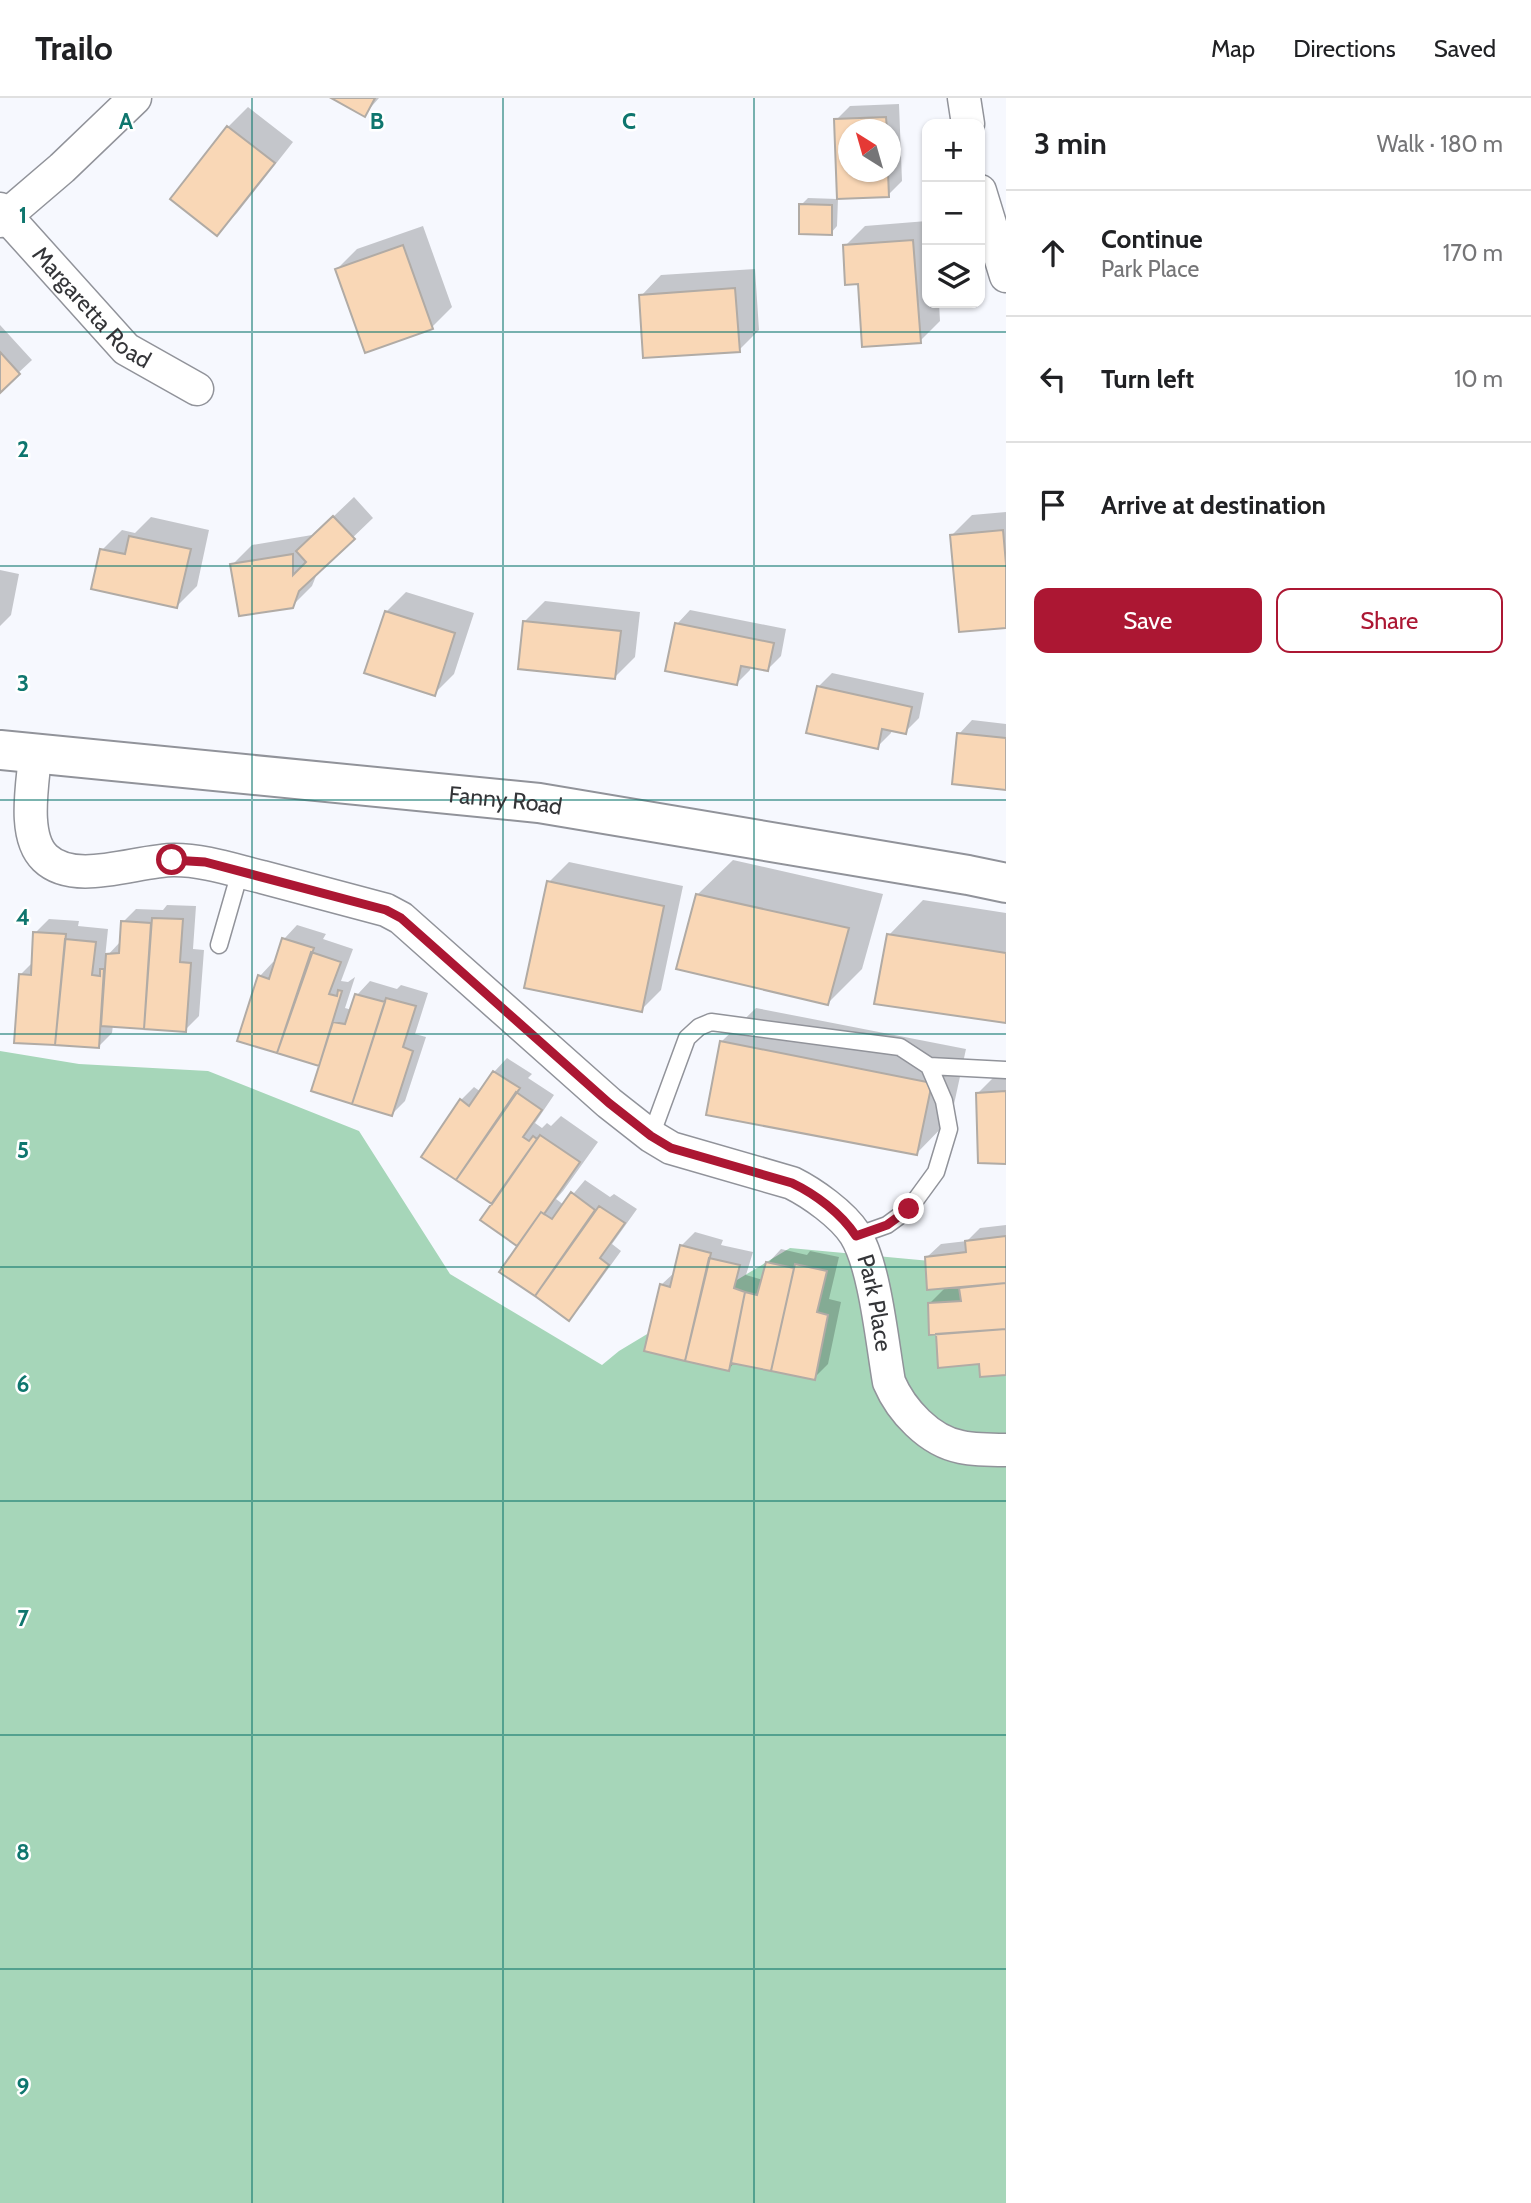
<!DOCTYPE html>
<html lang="en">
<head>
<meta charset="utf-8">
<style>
	body { margin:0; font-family:Cabin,sans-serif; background:#f6f6f6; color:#202124 }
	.controls { position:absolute; right:21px; top:21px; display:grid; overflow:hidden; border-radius:14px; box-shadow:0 2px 5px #0004 }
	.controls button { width:63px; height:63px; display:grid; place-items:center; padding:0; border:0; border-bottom:2px solid #e0e0e0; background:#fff; color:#202124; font:35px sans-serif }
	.compass { position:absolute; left:838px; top:21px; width:63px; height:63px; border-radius:50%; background:#fff; box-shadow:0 2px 5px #0004; rotate:323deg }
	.stop { position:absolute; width:21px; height:21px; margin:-16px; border:5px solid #ac1733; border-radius:50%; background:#fff }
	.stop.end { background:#ac1733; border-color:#fff; box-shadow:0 2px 7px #0008 }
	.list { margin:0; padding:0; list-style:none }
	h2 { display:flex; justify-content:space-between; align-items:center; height:91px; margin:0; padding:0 28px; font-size:30px }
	h2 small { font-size:23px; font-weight:400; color:#757577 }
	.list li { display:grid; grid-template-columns:46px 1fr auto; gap:21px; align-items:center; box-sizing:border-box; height:126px; padding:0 28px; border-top:2px solid #e0e0e0 }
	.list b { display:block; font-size:26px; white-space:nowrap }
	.list p { margin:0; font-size:23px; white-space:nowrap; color:#757577 }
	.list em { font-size:23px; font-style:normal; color:#757577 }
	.actions { display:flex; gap:14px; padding:21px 28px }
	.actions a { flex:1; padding:16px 0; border:2px solid #ac1733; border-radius:14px; text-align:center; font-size:24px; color:#ac1733 }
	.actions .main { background:#ac1733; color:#fff }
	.icon { flex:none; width:38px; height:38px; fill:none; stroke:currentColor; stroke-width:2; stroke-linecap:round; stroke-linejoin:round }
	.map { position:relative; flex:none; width:1006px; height:2105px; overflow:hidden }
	header { display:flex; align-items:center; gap:42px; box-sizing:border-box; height:98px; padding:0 35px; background:#fff; border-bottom:2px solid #e0e0e0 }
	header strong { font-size:33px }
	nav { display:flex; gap:38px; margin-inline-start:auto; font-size:24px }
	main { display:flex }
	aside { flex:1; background:#fff }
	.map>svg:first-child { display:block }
	.green { fill:#a6d6b9 }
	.shadow { fill:#0003; fill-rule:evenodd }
	.building { fill:#f9d7b6; stroke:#b1aba5; stroke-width:2 }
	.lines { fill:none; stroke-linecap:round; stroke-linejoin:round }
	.lane-casing { stroke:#91939a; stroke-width:19 }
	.street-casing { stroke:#91939a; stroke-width:35 }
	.secondary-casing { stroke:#91939a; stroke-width:42 }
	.lane { stroke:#fff; stroke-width:16 }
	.street { stroke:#fff; stroke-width:32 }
	.secondary { stroke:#fff; stroke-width:38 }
	.route { stroke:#ac1733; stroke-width:9 }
	.grid { fill:none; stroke:#0f766e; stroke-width:2; stroke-opacity:0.55 }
	.labels { text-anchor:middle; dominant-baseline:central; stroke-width:5; stroke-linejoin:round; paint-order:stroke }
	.street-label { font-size:23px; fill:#343538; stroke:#fff }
	.grid-label { font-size:23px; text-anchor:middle; font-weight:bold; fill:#0f766e; stroke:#fff; stroke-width:5; stroke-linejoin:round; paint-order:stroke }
</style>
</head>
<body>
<header>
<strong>Trailo</strong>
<nav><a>Map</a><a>Directions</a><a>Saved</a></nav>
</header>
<main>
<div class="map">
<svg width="1006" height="2105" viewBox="0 0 1006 2105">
	<rect width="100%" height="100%" fill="#f6f8fe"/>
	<!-- green -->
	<path class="green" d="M0,953L79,966L208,973L359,1033L450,1176L602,1267L619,1253L790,1150L1006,1170V2105H0Z"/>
	<!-- shadow -->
	<path class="shadow" d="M334,0H379L364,17Z
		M899,6L902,83L888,97L839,99L836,22L850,8ZM848,32H890V74H848Z
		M248,9L293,44L237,115L217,135L228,29Z
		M808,100L838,101L837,128L831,135L801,107Z
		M927,123V205H939L940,223L920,243L860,184L845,148L865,128Z
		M423,128L452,209L432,229L337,171L357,151Z
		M755,171L759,232L739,252L641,198L661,177Z
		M0,227L32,262L0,292Z
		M354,399L373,420L318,473L312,488L292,508L232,467L252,447L312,437V439Z
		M1006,414V528L952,437L972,417Z
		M151,419L209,432L197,488L177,508L102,452L122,432L135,435Z
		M0,472L19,476L11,517L0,528Z
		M406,494L474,515L454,576L434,596L386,514Z
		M545,503L640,514L635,559L615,579L525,523Z
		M690,512L786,531L781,558L767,572L751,568L750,572L737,585L677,526Z
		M832,575L924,595L919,620L905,634L892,631L891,635L877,649L818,589Z
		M972,622L1006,626V690L959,636Z
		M733,762L883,796L862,871L828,905L698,796Z
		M569,764L683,788L661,892L641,912L549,784Z
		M923,802L1006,815V923L889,837Z
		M167,807L196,808L193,851L204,852L199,918L185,932L113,927L112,935L99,948L20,877L33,864L35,835L49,821L79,823L78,828L108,831L105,860L121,843L123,824L136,811L163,812Z
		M297,827L326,836L323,841L353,851L341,883L348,884L355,879L345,910L352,912L357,897L370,883L397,891L401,887L428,895L415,936L426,939L405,1003L392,1016L321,967L239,942L260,878L273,864L276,865L284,841Z
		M756,910L966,951L951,1020L917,1055L721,944Z
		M507,960L532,976L528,980L554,997L535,1025L542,1030L547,1025L551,1028L561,1018L598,1044L563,1093L556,1101L564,1107L585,1082L610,1099L614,1096L637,1111L612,1146L621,1153L582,1207L568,1220L502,1174L523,1140L517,1146L494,1105L461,1002L474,989L481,994L494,974Z
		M1006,967V1064L977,996Z
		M1006,1127V1275L980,1264L937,1234L929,1206L946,1189L927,1159L941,1146L967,1143L980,1130Z
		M695,1134L723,1142L721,1147L753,1154L746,1177L763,1182L768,1165L781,1151L807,1157L810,1153L839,1159L829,1201L841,1204L828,1266L814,1280L735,1264L729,1271L661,1187L676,1173L681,1148Z"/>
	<!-- building -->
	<path class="building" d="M331,0H375L365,19Z
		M886,19L887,32H848V74H888L889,99L837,101L834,21Z
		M227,28L275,65L217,138L170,101Z
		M799,106L832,107V137L799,136Z
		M913,142L921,245L862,249L858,186L845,187L843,147Z
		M403,147L433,231L365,255L335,171Z
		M735,190L740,254L643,260L639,197Z
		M0,254L20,276L0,295Z
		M333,418L355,441L299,493L293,510L239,518L230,466L293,456V477L306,464L296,453Z
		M1003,432L1006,466V530L959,534L950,437Z
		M129,438L191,451L177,510L91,491L100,451L125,456Z
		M385,513L455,535L435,598L364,575Z
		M523,523L621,533L615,581L518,571Z
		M675,525L774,545L768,573L741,568L737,587L665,573Z
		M817,588L912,609L906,636L882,631L878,651L806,635Z
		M957,635L1006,640V692L952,686Z
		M547,783L664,808L642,914L524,890Z
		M696,796L849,830L828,907L676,871Z
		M152,820L183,821L180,864L191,865L186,934L144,931Z
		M121,823L151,825L144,931L101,928L106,856L119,855Z
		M33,834L66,836L55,947L14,945L19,876L31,877Z
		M887,836L1006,855V925L874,906Z
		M282,840L314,850L277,955L237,943L258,877L269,881Z
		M65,841L96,844L92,877L100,878V871H104L99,950L55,947Z
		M311,854L341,864L329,896L337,898L338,892L342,893L319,968L277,955Z
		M355,896L385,904L352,1006L311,993L333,924L345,926Z
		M386,900L416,908L403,949L413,953L392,1018L352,1006Z
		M720,943L932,985L917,1057L706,1017Z
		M493,973L520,990L456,1082L421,1059L460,1001L469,1008Z
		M1006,993V1066L978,1065L976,995Z
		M516,994L542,1012L523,1039L529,1043L533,1038L537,1041L492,1106L456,1082Z
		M540,1037L580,1064L544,1116L541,1114L517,1148L480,1122Z
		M571,1094L595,1112L535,1198L499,1174L541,1114L552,1121Z
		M599,1108L625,1125L600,1160L609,1167L569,1223L535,1198Z
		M1006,1138V1185L927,1192L925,1159L966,1154L965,1143Z
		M680,1147L711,1155L685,1263L644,1253L660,1186L670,1189Z
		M709,1160L740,1167L734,1190L745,1194L729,1273L685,1263Z
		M766,1164L794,1170L771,1273L731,1265L745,1194L757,1197Z
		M795,1166L827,1173L817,1214L828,1217L815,1282L771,1273Z
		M1006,1185V1231L929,1237L928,1205L961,1203L959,1190Z
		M1006,1231V1277L980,1279L979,1266L938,1270L936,1236Z"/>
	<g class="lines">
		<!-- lane casing -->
		<g class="lane-casing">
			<path id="lane" d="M219,847L240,774
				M929,968L1006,972
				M651,1038L687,940L699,929L711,924L900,949L929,968L944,1003L949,1031L936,1074L909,1111L887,1127L856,1138"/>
		</g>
		<!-- street casing -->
		<g class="street-casing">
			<g id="street">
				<path d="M964,0L968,26"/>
				<path d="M980,93L1006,178"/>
				<path id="s1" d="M0,111L126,251L197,291"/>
				<path d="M0,123L62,70L135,0"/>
				<path id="s2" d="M35,657C33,685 22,738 45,760C75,789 137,762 174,762C204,762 233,772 262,779C303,790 345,801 386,812L401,820L609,1005L651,1038L671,1050L792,1085C812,1095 842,1116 855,1136C875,1168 882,1244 889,1284C901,1312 929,1343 961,1349C976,1352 991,1352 1006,1352"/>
			</g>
		</g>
		<!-- secondary casing -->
		<g class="secondary-casing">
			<g id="secondary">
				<path id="s3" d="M0,652L539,705L968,777L1006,785"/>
			</g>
		</g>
		<!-- lane -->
		<use href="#lane" class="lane"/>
		<!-- street -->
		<use href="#street" class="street"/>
		<!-- secondary -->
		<use href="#secondary" class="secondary"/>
	</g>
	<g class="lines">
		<!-- route -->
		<path class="route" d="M172,762L205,764L386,812L401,820L609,1005L651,1038L671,1050L792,1085C815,1096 841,1115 856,1138L887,1127L909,1111"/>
	</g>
	<!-- grid -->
	<path class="grid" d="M252,0V2105M503,0V2105M754,0V2105M0,234H1006M0,468H1006M0,702H1006M0,936H1006M0,1169H1006M0,1403H1006M0,1637H1006M0,1871H1006"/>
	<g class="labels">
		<!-- street labels -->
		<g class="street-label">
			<text stroke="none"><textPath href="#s1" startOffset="135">Margaretta Road</textPath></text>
			<text stroke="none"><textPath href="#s3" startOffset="508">Fanny Road</textPath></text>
			<text stroke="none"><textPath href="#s2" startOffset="1110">Park Place</textPath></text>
		</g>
	</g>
	<g class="grid-label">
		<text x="126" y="31">A</text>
		<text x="377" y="31">B</text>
		<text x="629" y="31">C</text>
		<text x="23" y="125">1</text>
		<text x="23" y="359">2</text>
		<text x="23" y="593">3</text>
		<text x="23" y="827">4</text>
		<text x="23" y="1060">5</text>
		<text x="23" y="1294">6</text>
		<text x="23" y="1528">7</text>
		<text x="23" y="1762">8</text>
		<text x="23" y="1996">9</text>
	</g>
</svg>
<div class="controls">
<button>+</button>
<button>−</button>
<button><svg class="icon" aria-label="layers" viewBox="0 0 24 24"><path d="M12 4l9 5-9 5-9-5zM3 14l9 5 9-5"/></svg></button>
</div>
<svg class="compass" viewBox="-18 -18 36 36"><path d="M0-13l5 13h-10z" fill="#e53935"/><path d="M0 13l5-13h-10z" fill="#757577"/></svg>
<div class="stop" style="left:172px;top:762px"></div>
<div class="stop end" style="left:909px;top:1111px"></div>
</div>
<aside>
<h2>3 min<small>Walk · 180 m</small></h2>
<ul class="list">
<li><svg class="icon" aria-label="ahead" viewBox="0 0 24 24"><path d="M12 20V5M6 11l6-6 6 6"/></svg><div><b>Continue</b><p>Park Place</p></div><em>170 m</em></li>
<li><svg class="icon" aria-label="left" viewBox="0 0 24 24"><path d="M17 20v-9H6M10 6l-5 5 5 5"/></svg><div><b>Turn left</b></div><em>10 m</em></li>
<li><svg class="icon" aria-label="arrive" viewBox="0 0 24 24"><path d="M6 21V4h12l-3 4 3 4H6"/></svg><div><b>Arrive at destination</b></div></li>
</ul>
<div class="actions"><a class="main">Save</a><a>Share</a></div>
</aside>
</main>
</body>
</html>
